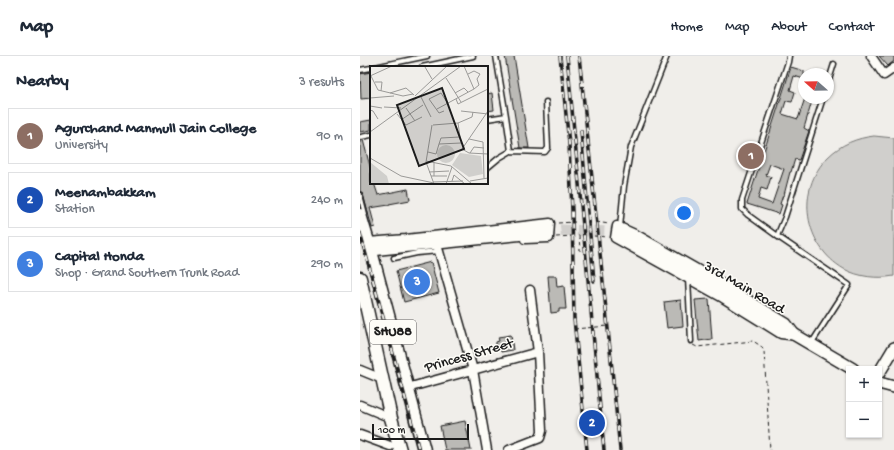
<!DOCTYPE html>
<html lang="en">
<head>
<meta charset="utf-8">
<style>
	body { margin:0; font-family:"Gochi Hand",sans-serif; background:#f2f2f3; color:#1f2937 }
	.controls { position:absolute; right:12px; bottom:12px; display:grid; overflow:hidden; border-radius:0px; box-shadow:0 1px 3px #0004 }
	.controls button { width:36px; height:36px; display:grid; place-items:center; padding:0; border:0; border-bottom:1px solid #e0e1e3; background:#fff; color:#1f2937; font:20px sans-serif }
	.compass { position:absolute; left:438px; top:12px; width:36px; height:36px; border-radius:50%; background:#fff; box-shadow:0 1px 3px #0004; rotate:290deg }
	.scale { position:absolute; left:12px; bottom:10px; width:97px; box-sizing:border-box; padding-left:4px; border:2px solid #1c1c1c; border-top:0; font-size:11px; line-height:14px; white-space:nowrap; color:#1c1c1c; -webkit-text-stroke:3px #fdfcf7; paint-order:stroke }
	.you { position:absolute; left:324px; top:157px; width:14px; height:14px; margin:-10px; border:3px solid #fff; border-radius:50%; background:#1a73e8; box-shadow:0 0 0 6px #1a73e833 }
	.badge { display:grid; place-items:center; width:26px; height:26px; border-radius:50%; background:#db2777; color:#fff; font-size:13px; font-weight:700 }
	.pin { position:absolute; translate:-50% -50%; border:2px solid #fff; box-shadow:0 1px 4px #0006 }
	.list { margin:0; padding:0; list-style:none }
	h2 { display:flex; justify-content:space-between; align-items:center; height:52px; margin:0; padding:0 16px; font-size:17px }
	h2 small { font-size:13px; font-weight:400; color:#747a83 }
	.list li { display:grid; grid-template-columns:26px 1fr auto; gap:12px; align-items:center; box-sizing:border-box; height:56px; margin:0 8px 8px; padding:0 8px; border:1px solid #e0e1e3; border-radius:0px }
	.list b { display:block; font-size:15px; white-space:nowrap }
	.list p { margin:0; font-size:13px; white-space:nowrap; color:#747a83 }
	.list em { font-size:13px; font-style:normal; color:#747a83 }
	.map { position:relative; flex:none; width:534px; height:394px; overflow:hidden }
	header { display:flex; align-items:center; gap:24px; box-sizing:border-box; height:56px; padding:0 20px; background:#fff; border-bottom:1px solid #e0e1e3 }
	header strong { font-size:19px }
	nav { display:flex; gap:22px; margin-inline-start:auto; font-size:14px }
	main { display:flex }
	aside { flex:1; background:#fff }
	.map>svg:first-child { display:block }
	.green { fill:#d0cfcc; stroke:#767674 }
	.building { fill:#bbbab6; stroke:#1c1c1c; fill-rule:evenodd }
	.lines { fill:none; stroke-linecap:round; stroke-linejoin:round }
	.secondary-tunnel { stroke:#d0cecb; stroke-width:11; stroke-dasharray:11 5.5; stroke-linecap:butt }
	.lane-casing { stroke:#1c1c1c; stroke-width:7 }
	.street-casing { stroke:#1c1c1c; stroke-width:11 }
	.secondary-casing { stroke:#1c1c1c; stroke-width:14 }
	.primary-casing { stroke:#1c1c1c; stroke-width:15 }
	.path { stroke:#1c1c1c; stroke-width:1; stroke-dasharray:4 3; stroke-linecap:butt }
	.lane { stroke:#fdfcf7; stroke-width:4 }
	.street { stroke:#fdfcf7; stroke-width:8 }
	.secondary { stroke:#fdfcf7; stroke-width:11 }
	.primary { stroke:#fdfcf7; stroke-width:12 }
	.rail-casing { stroke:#1c1c1c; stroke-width:3.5 }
	.rail { stroke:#fdfcf7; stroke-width:2; stroke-dasharray:6; stroke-linecap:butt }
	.path-bridge { stroke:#1c1c1c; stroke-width:1; stroke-dasharray:4 3; stroke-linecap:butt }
	.labels { text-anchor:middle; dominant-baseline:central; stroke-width:3; stroke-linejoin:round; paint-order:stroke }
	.shield { fill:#fdfcf7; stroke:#605f5e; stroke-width:1 }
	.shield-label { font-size:14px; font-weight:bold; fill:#1c1c1c }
	.street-label { font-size:15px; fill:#1c1c1c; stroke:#fdfcf7 }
	.inset-road { fill:none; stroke:#9b9a98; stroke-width:1 }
	.view { fill:#1c1c1c; fill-opacity:0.15; stroke:#1c1c1c; stroke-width:2 }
	.inset-edge { fill:none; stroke:#1c1c1c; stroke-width:2 }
</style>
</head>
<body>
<header>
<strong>Map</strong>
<nav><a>Home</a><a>Map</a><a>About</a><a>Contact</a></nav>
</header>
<main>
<aside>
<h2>Nearby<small>3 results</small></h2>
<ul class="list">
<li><span class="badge" style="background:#8d6e63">1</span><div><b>Agurchand Manmull Jain College</b><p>University</p></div><em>90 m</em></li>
<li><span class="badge" style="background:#1a4fb4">2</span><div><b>Meenambakkam</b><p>Station</p></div><em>240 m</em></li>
<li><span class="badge" style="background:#3f7fe0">3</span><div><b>Capital Honda</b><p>Shop · Grand Southern Trunk Road</p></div><em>290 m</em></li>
</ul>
</aside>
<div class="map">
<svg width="534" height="394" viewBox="0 0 534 394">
	<rect width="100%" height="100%" fill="#f0eeea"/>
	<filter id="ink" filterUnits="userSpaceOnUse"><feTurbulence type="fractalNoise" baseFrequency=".025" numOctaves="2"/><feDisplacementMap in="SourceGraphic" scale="8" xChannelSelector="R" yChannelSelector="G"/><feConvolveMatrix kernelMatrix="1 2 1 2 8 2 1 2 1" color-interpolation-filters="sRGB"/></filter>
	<g filter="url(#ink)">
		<!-- green -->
		<path class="green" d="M514,80L534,82V220C517,223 499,221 484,213C444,190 435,134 468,101C481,88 497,82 514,80Z"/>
		<!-- building -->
		<path class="building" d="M145,0H154L169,92H160Z
			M519,0H534V5L528,10Z
			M431,11L444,15V23L434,20L430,34L435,36L432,46L426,45L422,58L438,63L445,42H453L444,72L449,75L439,104L435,103L431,116H430L424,139H423L420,148L422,149L419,158L387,148ZM410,108L424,113L412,148L398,143L401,132L407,134L411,121L406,119Z
			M11,16V42L1,43L0,18Z
			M132,37L134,54L127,55V38Z
			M11,64V74L0,76V66Z
			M0,84H3L11,114V127H14L18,139L48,133L50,144L29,148V149L10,152L15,171L12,172L3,138L2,136H0Z
			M71,206L79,237L44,246L36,215Z
			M188,220H196L197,231L204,230L206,253H199V256L191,257Z
			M349,243L352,283L339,285L335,244Z
			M321,244L323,270L307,272L304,246Z
			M151,279L153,294L141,296L140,291L136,292V286L139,285L138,281Z
			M105,365L111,394H85L80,370Z"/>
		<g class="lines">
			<!-- secondary-tunnel -->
			<path class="secondary-tunnel" d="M184,176L202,174L251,176L259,178"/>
			<!-- lane casing -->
			<g class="lane-casing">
				<path id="lane" d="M136,0L146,60L151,95
					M429,0L428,6L382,144V153L388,159L417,180L425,161L463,42
					M15,11L67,0
					M62,11L113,0
					M0,14L11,12
					M468,27L474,8
					M127,63L146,60
					M1,81L11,79
					M127,112L139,102L151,95L185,96L188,92L186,46
					M0,139L5,158
					M260,171L264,130L271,91L307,0
					M417,180L489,229L451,288
					M34,202L57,197L79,195
					M328,222L331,285"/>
			</g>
			<!-- street casing -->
			<g class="street-casing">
				<path id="street" d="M511,0L524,19L534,12
					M257,170L279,180L358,225L427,267L437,280L421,278L363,242L255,182Z
					M8,186L46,183L190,167L189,182L165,183
					M78,192L113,314L127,394
					M0,314L22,323
					M47,332L178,296
					M0,349L31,362
					M0,379L30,390
					M149,394L180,382L182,375L178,296L170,234"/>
			</g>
			<!-- secondary casing -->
			<g class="secondary-casing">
				<path id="secondary" d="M259,178L328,216L493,313
					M11,194L184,176
					M519,317L534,292
					M519,327L534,331"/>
			</g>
			<!-- primary casing -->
			<g class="primary-casing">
				<path id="primary" d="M0,159L12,199L64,394
					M0,222L31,362L40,394"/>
			</g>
			<!-- path -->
			<path class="path" d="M236,166L249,168
				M198,167L215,166
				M219,179L220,195
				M234,180L248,181
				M196,181L214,180
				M333,289L337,291L393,285L401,290L404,295L410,394"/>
			<!-- lane -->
			<use href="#lane" class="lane"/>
			<!-- street -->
			<use href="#street" class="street"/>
			<!-- secondary -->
			<use href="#secondary" class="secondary"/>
			<!-- primary -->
			<use href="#primary" class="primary"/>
			<!-- rail casing -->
			<g class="rail-casing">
				<path id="rail" d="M200,0L209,88L212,155L214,263L227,394
					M207,0L244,394
					M219,0L247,263L260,394
					M221,75L234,225
					M0,177L43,334L59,394"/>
			</g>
			<!-- rail -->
			<use href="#rail" class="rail"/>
			<!-- path-bridge -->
			<path class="path-bridge" d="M214,273L248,270"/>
		</g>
	</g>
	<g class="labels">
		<!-- shield labels -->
		<rect class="shield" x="10" y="264" width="46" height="24" rx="3"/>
		<g class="shield-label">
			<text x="33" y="276">SHU88</text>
		</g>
		<!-- street labels -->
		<g class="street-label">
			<text transform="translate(384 232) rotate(30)">3rd Main Road</text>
			<text transform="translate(109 300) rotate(-16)">Princess Street</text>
		</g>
	</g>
	<!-- overview -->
	<g transform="translate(10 10)">
		<rect width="118" height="118" fill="#f0eeea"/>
		<path d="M67 88a9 9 0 1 1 18 0a9 9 0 1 1-18 0ZM90,87L111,90L113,108L99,111L82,99ZM0,96L17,110L19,118H0Z" fill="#d0cfcc"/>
		<path class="inset-road" d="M55,1L62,13M98,8L104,5L110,8L107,13L109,19L104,23M0,10L22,0M1,10L8,24L33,30L43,28M76,12L91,36M5,16H12L11,25M20,27L36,22L44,29M85,27L94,22L98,26M45,30L77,0M51,31L61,51M0,32L24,30M86,33L88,38L118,23M0,40L12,42M14,41L31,42M36,42L45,55M67,43L104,23L94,0M0,44L3,45L8,53M74,45L69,47L59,33L71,27L78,38M91,45L118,48M118,45L92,83L99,87L118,88M27,48L36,59L52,51M31,54L53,39M88,57L90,71L71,72L69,78L91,77M62,59L56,96L64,118M63,59L88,57L102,51L103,46M0,66L91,0M99,73L113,76L114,112M58,86L66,88L69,78M100,87L104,81L114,82M0,92L31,110L64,117M56,95L81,100L102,118M59,106L79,105M61,110H77M64,110V96M82,115L84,109L95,118M100,115L118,112M63,116L93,115M76,118L82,101"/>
		<path class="view" d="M72,22L94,83L49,100L27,39Z"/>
		<rect width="118" height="118" class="inset-edge"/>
	</g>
</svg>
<div class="controls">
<button>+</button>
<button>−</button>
</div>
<svg class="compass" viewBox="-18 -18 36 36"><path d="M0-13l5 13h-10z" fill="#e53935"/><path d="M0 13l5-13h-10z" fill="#747a83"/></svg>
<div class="scale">100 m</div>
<div class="you"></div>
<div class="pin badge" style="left:391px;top:100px;background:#8d6e63">1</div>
<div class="pin badge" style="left:232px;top:367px;background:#1a4fb4">2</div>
<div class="pin badge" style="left:57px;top:226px;background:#3f7fe0">3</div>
</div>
</main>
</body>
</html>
